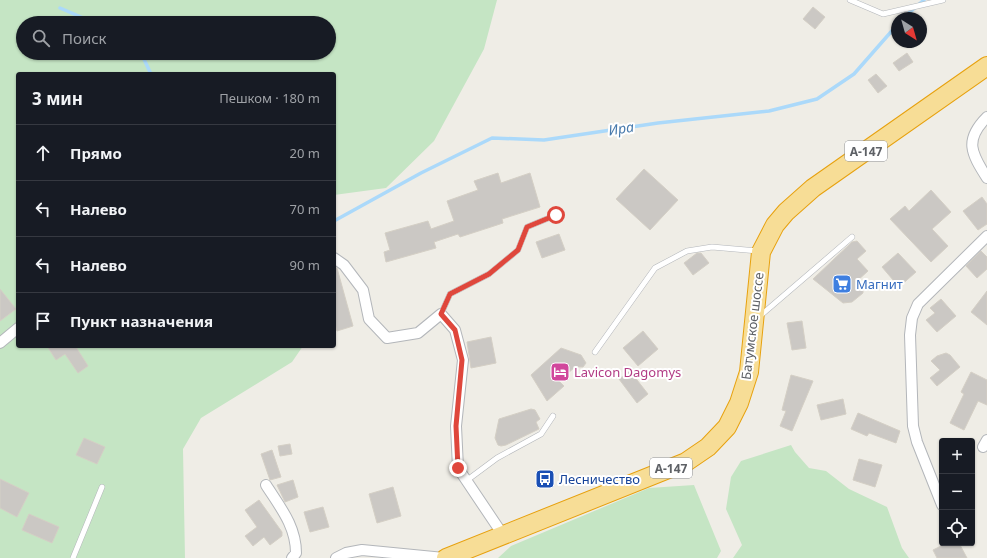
<!DOCTYPE html>
<html lang="ru">
<head>
<meta charset="utf-8">
<style>
	body { margin:0; font-family:"Noto Sans",sans-serif; background:#242831; color:#f1f3f6 }
	.controls { position:absolute; right:12px; bottom:12px; display:grid; overflow:hidden; border-radius:4px; box-shadow:0 1px 3px #0004 }
	.controls button { width:36px; height:36px; display:grid; place-items:center; padding:0; border:0; border-bottom:1px solid #363941; background:#171b24; color:#f1f3f6; font:20px sans-serif }
	.compass { position:absolute; left:891px; top:12px; width:36px; height:36px; border-radius:50%; background:#171b24; box-shadow:0 1px 3px #0004; rotate:143deg }
	.stop { position:absolute; width:12px; height:12px; margin:-9px; border:3px solid #df473c; border-radius:50%; background:#fff }
	.stop.end { background:#df473c; border-color:#fff; box-shadow:0 1px 4px #0008 }
	.list { margin:0; padding:0; list-style:none }
	h2 { display:flex; justify-content:space-between; align-items:center; height:52px; margin:0; padding:0 16px; font-size:17px }
	h2 small { font-size:13px; font-weight:400; color:#9ea1a6 }
	.list li { display:grid; grid-template-columns:26px 1fr auto; gap:12px; align-items:center; box-sizing:border-box; height:56px; padding:0 16px; border-top:1px solid #363941 }
	.list b { display:block; font-size:15px; white-space:nowrap }
	.list em { font-size:13px; font-style:normal; color:#9ea1a6 }
	.icon { flex:none; width:22px; height:22px; fill:none; stroke:currentColor; stroke-width:2; stroke-linecap:round; stroke-linejoin:round }
	.map { position:relative; flex:none; width:987px; height:558px; overflow:hidden }
	.search { position:absolute; background:#171b24; box-shadow:0 1px 3px #0004; left:16px; top:16px; width:320px; height:44px; display:flex; align-items:center; gap:10px; box-sizing:border-box; padding:0 14px; border-radius:22px; color:#9ea1a6; font-size:15px }
	.panel { position:absolute; background:#171b24; box-shadow:0 1px 3px #0004; left:16px; top:72px; width:320px; height:276px; border-radius:4px }
	.map>svg:first-child { display:block }
	.green { fill:#c5e5c4; fill-rule:evenodd }
	.lines { fill:none; stroke-linecap:round; stroke-linejoin:round }
	.stream { stroke:#abd9fa; stroke-width:3.5 }
	.building { fill:#cbc8c4; stroke:#d4cfc5 }
	.lane-casing { stroke:#b3b6ba; stroke-width:6 }
	.street-casing { stroke:#b3b6ba; stroke-width:12 }
	.highway-casing { stroke:#e7a10e; stroke-width:20 }
	.lane { stroke:#fff; stroke-width:5 }
	.street { stroke:#fff; stroke-width:10 }
	.highway { stroke:#f7dd96; stroke-width:18 }
	.route { stroke:#df473c; stroke-width:5 }
	.labels { text-anchor:middle; dominant-baseline:central; stroke-width:4; stroke-linejoin:round; paint-order:stroke }
	.shield { fill:#fff; stroke:#8e9094; stroke-width:1 }
	.shield-label { font-size:12px; font-weight:bold; fill:#5e6166 }
	.shop-label { font-size:13px; fill:#366cbe; stroke:#fff; text-anchor:start }
	.street-label { font-size:13px; fill:#5e6166; stroke:#fff }
	.hotel-label { font-size:13px; fill:#b23c85; stroke:#fff; text-anchor:start }
	.transit-label { font-size:13px; fill:#164399; stroke:#fff; text-anchor:start }
	.water-label { font-size:14px; font-style:italic; fill:#487aac; stroke:#fff }
</style>
</head>
<body>
<div class="map">
<svg width="987" height="558" viewBox="0 0 987 558">
	<rect width="100%" height="100%" fill="#efede6"/>
	<!-- green -->
	<path class="green" d="M0,0H497L484,49L434,141L386,188L334,195V74H18V346H303L292,362L201,418L183,449L185,558H0ZM23,23H329V53H23Z
		M791,445L795,452L809,468L826,471L849,489L887,507L902,548L909,558H733L742,545L726,509L731,477L741,461Z
		M694,485L721,551L717,558H498L511,546L649,488Z"/>
	<g class="lines">
		<!-- stream -->
		<path class="stream" d="M60,8L95,23
			M903,18L924,0
			M141,53L151,74
			M334,221L421,173L492,138L544,140L658,123L769,111L817,99L854,74L897,25"/>
	</g>
	<!-- building -->
	<path class="building" d="M813,7L825,17L815,29L803,19Z
		M907,53L913,62L899,71L893,63Z
		M876,74L887,86L878,93L868,80Z
		M644,169L678,200L650,230L616,199Z
		M498,173L501,183L530,173L540,207L502,219L503,223L494,226L460,237L458,234L434,242L436,248L386,262L384,252L390,250L385,233L428,221L431,229L454,221L447,201L478,190L474,181Z
		M931,190L951,212L932,229L948,246L931,262L890,219L905,206L909,211Z
		M982,197L987,204V224L978,230L963,211Z
		M559,234L565,250L542,258L536,242Z
		M857,241L866,251L857,259L868,271L857,281L863,288V293L852,302L843,303L813,279L852,242Z
		M981,251L987,257V269L977,278L966,266Z
		M697,253H701L709,263L693,275L684,263Z
		M898,253L916,272L899,287L882,267Z
		M334,268H337L353,326L337,331L334,320Z
		M0,289L16,309L0,321Z
		M987,291V325L971,312Z
		M941,299L956,316L937,332L926,320L935,313L930,308Z
		M802,321L806,348L792,350L787,323Z
		M643,331L658,349L638,366L623,348Z
		M491,337L496,363L471,368L467,342Z
		M47,346H78L76,347L88,366L78,373L65,354L56,360Z
		M561,348L581,355L586,363L583,367H575L559,381L564,386L547,401L531,375Z
		M946,353L950,355L960,367L937,386L930,378L940,370L931,361L937,356Z
		M630,371L648,394L637,403L619,379Z
		M971,372L987,380V405L978,401L964,430L950,423L964,394L961,392Z
		M791,375L813,381L792,431L780,426L786,411L782,410Z
		M843,399L846,414L821,420L817,405Z
		M531,409L535,410L540,419L536,422L539,429L506,445L501,446L498,445L495,438L499,419Z
		M858,413L900,431L896,443L869,433L867,436L851,429Z
		M84,438L105,447L97,464L76,455Z
		M290,444L292,454L280,456L278,446Z
		M272,450L281,477L270,480L261,454Z
		M859,459L882,465L875,487L853,480Z
		M0,479L29,493L17,517L0,508Z
		M293,480L298,497L285,502L277,485Z
		M393,487L401,516L377,523L369,494Z
		M259,500L282,532V536L270,545L264,537L253,546L245,536L257,527L245,510Z
		M323,507L329,527L310,532L304,512Z
		M29,514L59,527L52,543L22,530Z
		M947,543H959L967,558H937L933,550Z"/>
	<g class="lines">
		<!-- lane casing -->
		<g class="lane-casing">
			<path id="lane" d="M850,0L883,14L943,0
				M441,314L450,294L489,274L518,250L527,227L556,215
				M760,316L852,237
				M595,352L655,268L687,251L712,247L758,251
				M466,481L497,458L541,434L553,416
				M73,558L102,487"/>
		</g>
		<!-- street casing -->
		<g class="street-casing">
			<path id="street" d="M987,117C964,140 971,153 987,178
				M334,258L344,265L363,290L369,319L387,338L418,333L441,314L455,330L463,360L456,426L458,468L503,535
				M0,343L18,328
				M983,447L987,440
				M266,485C280,507 296,526 296,553L292,558
				M942,505L917,442L913,426L910,335L912,318L918,304L987,236
				M336,558L346,553L362,550L444,558"/>
		</g>
		<!-- highway casing -->
		<g class="highway-casing">
			<path id="highway" d="M446,558L686,462L708,447L727,427L739,403L749,372L761,252L775,225L786,212L813,188L987,66"/>
		</g>
		<!-- lane -->
		<use href="#lane" class="lane"/>
		<!-- street -->
		<use href="#street" class="street"/>
		<!-- highway -->
		<use href="#highway" class="highway"/>
	</g>
	<g class="lines">
		<!-- route -->
		<path class="route" d="M458,468L456,426L462,360L455,330L441,314L450,294L489,274L518,250L527,227L556,215"/>
	</g>
	<!-- icons -->
	<defs>
		<g id="supermarket-square" transform="scale(1)"><rect x="-9" y="-9" width="18" height="18" rx="4" fill="#3f7fe0" stroke="#fff"/><path d="M-6-5.5h2.5l.6 2H6L4.5 2H-2.5L-4.4-4H-6ZM-1.5 3.2a1.3 1.3 0 1 0 .1 0ZM3 3.2a1.3 1.3 0 1 0 .1 0Z" fill="#fff"/></g>
		<g id="hotel-square" transform="scale(1)"><rect x="-9" y="-9" width="18" height="18" rx="4" fill="#d1479c" stroke="#fff"/><path d="M-6-4.5h1.5V1H6V5H4.5V3h-9V5H-6ZM-4 0a1.8 1.8 0 1 1 3.6 0ZM.5 0V-2.5h3Q6-2.5 6 0Z" fill="#fff"/></g>
		<g id="bus-square" transform="scale(1)"><rect x="-9" y="-9" width="18" height="18" rx="4" fill="#1a4fb4" stroke="#fff"/><path d="M-5-6H5V4H4V6H2V4H-2V6H-4V4H-5ZM-3.5-4V0h7V-4ZM-3.5 1.2v1.5H-2V1.2ZM2 1.2v1.5H3.5V1.2Z" fill="#fff"/></g>
	</defs>
	<g fill-rule="evenodd">
		<use href="#supermarket-square" x="842" y="284"/>
		<use href="#hotel-square" x="560" y="372"/>
		<use href="#bus-square" x="545" y="479"/>
	</g>
	<g class="labels">
		<!-- shield labels -->
		<g class="shield">
			<rect x="845" y="141" width="42" height="20" rx="3"/>
			<rect x="650" y="458" width="42" height="20" rx="3"/>
		</g>
		<g class="shield-label">
			<text x="866" y="151">А-147</text>
			<text x="671" y="468">А-147</text>
		</g>
		<!-- shop labels -->
		<g class="shop-label">
			<text x="856" y="284">Магнит</text>
		</g>
		<!-- street labels -->
		<g class="street-label">
			<text transform="translate(752 326) rotate(-83)">Батумское шоссе</text>
		</g>
		<!-- hotel labels -->
		<g class="hotel-label">
			<text x="574" y="372">Lavicon Dagomys</text>
		</g>
		<!-- transit labels -->
		<g class="transit-label">
			<text x="559" y="479">Лесничество</text>
		</g>
		<!-- water labels -->
		<g class="water-label">
			<text transform="translate(621 128) rotate(-9)">Ира</text>
		</g>
	</g>
</svg>
<div class="controls">
<button>+</button>
<button>−</button>
<button><svg class="icon" aria-label="locate" viewBox="0 0 24 24"><circle cx="12" cy="12" r="6"/><path d="M12 2v4M12 18v4M2 12h4M18 12h4"/></svg></button>
</div>
<svg class="compass" viewBox="-18 -18 36 36"><path d="M0-13l5 13h-10z" fill="#e53935"/><path d="M0 13l5-13h-10z" fill="#9ea1a6"/></svg>
<div class="stop" style="left:556px;top:215px"></div>
<div class="stop end" style="left:458px;top:468px"></div>
<div class="search"><svg class="icon" aria-label="search" viewBox="0 0 24 24"><circle cx="10" cy="10" r="6"/><path d="M15 15l6 6"/></svg>Поиск</div>
<section class="panel">
<h2>3 мин<small>Пешком · 180 m</small></h2>
<ul class="list">
<li><svg class="icon" aria-label="ahead" viewBox="0 0 24 24"><path d="M12 20V5M6 11l6-6 6 6"/></svg><div><b>Прямо</b></div><em>20 m</em></li>
<li><svg class="icon" aria-label="left" viewBox="0 0 24 24"><path d="M17 20v-9H6M10 6l-5 5 5 5"/></svg><div><b>Налево</b></div><em>70 m</em></li>
<li><svg class="icon" aria-label="left" viewBox="0 0 24 24"><path d="M17 20v-9H6M10 6l-5 5 5 5"/></svg><div><b>Налево</b></div><em>90 m</em></li>
<li><svg class="icon" aria-label="arrive" viewBox="0 0 24 24"><path d="M6 21V4h12l-3 4 3 4H6"/></svg><div><b>Пункт назначения</b></div></li>
</ul>
</section>
</div>
</body>
</html>
